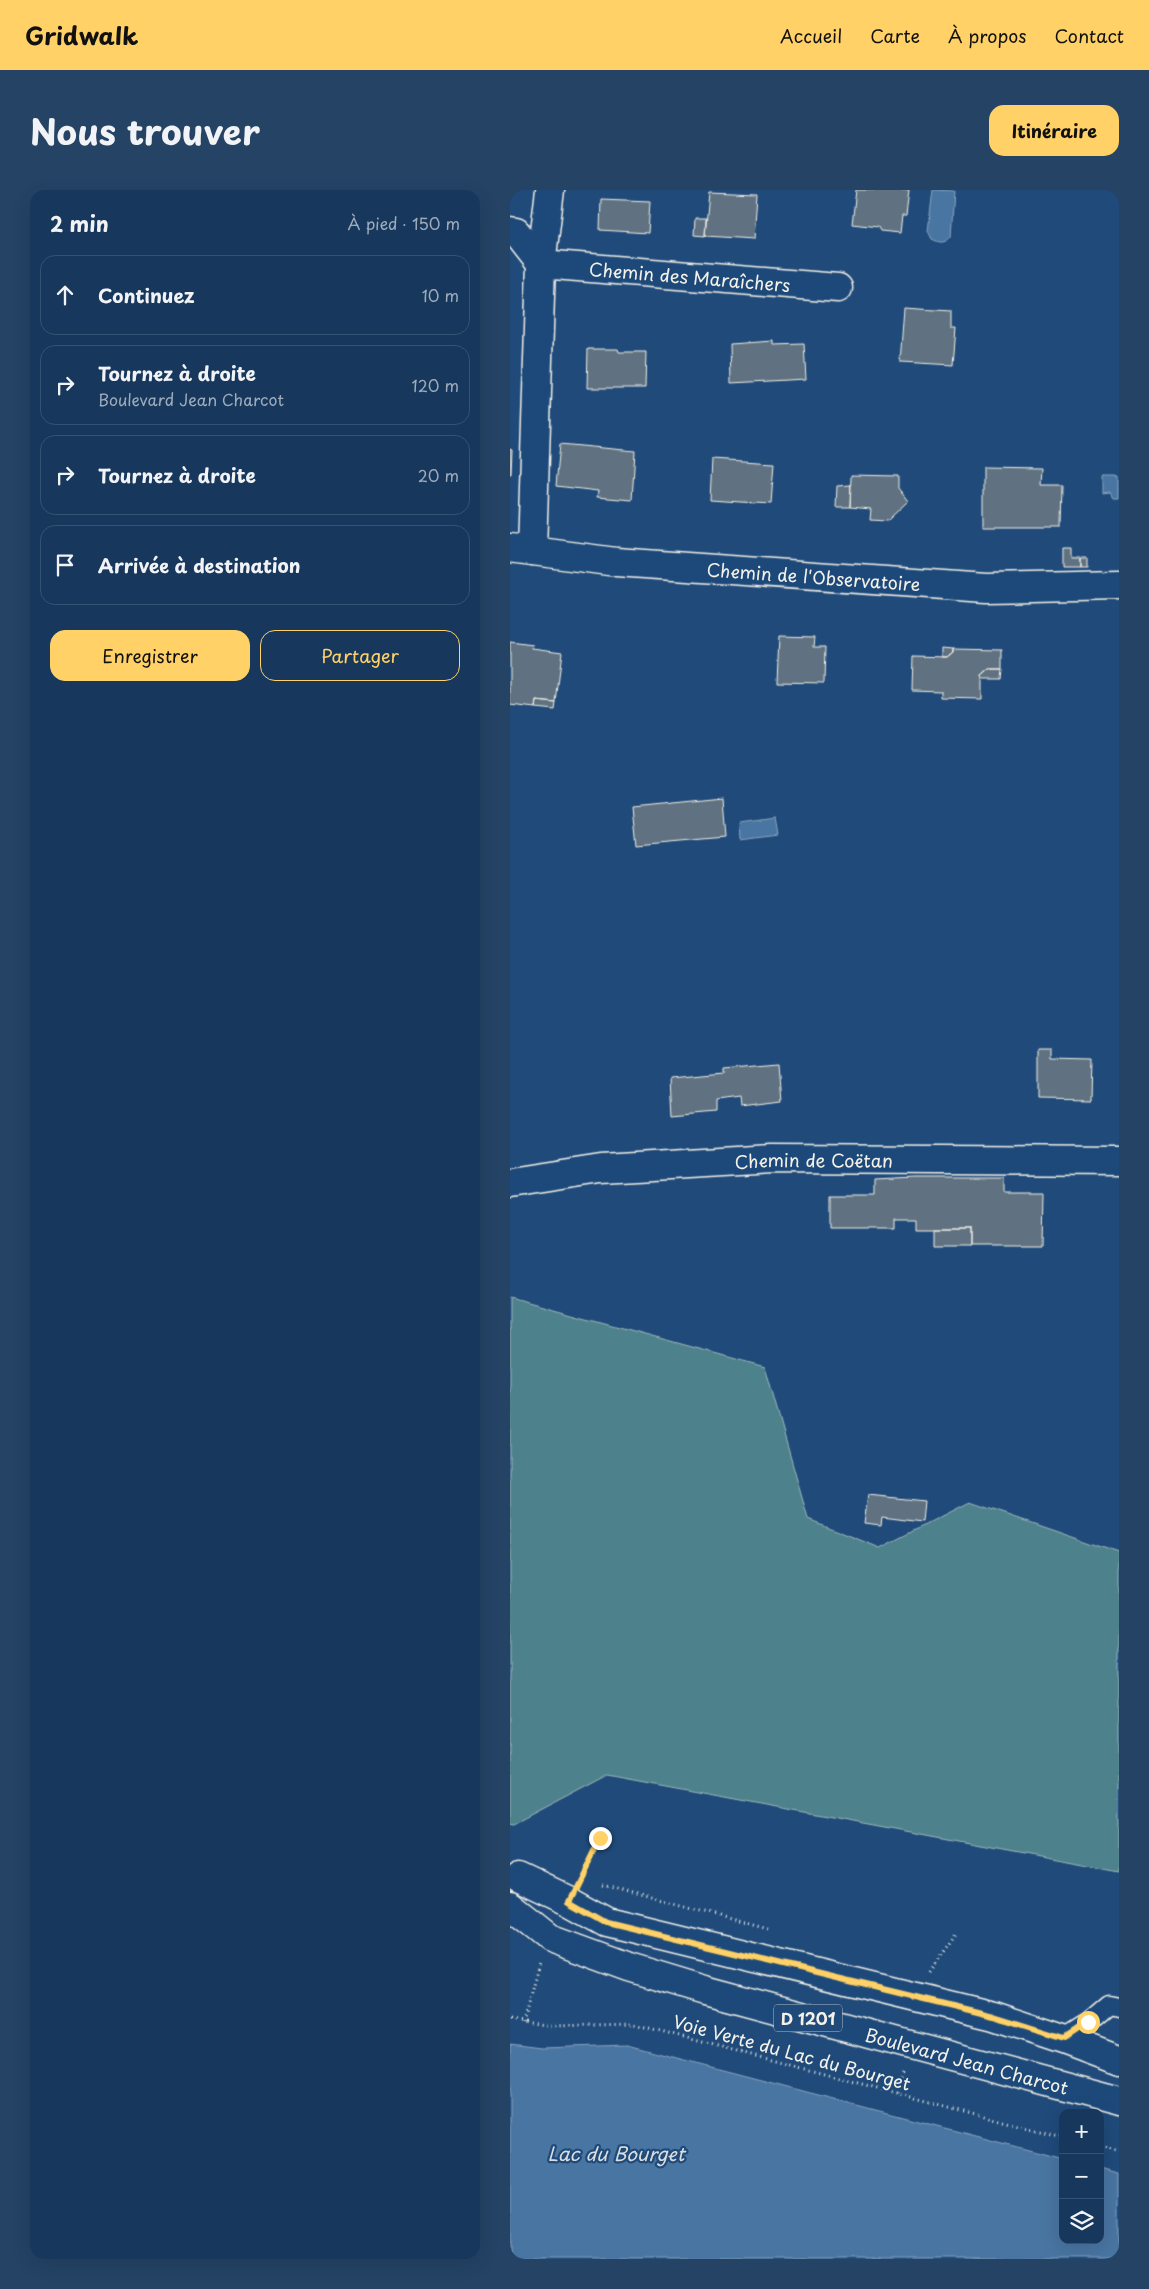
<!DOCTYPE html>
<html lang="fr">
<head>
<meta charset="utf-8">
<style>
	body { margin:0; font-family:"Playpen Sans",sans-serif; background:#244365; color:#f1f3f6 }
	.controls { position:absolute; right:15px; bottom:15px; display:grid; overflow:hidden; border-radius:10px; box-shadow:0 5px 20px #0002 }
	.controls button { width:45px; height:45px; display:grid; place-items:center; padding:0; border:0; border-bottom:1px solid #365272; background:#17385c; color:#f1f3f6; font:25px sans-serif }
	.stop { position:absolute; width:15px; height:15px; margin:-11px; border:4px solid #ffd166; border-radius:50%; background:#fff }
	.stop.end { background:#ffd166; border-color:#fff; box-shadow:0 1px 5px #0008 }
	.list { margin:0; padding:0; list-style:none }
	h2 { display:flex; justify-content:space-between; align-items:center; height:65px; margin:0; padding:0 20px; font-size:21px }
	h2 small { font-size:16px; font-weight:400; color:#9eacbb }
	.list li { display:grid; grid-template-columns:32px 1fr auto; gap:15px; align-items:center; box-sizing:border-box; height:80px; margin:0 10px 10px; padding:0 10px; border:1px solid #365272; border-radius:15px }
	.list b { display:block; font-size:19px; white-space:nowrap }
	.list p { margin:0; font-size:16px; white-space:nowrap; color:#9eacbb }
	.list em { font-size:16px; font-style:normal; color:#9eacbb }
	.actions { display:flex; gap:10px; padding:15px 20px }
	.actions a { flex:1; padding:11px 0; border:1px solid #ffd166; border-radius:15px; text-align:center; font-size:18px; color:#ffd166 }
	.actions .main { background:#ffd166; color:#111 }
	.icon { flex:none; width:28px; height:28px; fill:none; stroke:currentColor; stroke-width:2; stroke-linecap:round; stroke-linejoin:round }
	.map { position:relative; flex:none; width:609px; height:2069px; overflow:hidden; border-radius:15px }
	header { display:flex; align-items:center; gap:30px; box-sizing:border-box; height:70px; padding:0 25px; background:#ffd166; color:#111 }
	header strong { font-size:24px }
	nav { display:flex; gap:28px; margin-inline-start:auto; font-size:18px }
	.intro { display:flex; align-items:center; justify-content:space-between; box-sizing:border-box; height:120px; padding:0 30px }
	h1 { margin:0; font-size:35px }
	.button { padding:12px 22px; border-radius:15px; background:#ffd166; color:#111; font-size:18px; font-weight:700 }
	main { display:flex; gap:30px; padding:0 30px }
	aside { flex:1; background:#17385c; border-radius:15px; box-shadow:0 5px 20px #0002 }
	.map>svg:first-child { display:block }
	.green { fill:#4e818c; stroke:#a1b9ba }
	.water { fill:#4874a2; stroke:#8da6be }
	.building { fill:#607281; stroke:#f4f1e8 }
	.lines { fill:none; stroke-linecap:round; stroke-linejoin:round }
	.lane-casing { stroke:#f4f1e8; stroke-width:21 }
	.street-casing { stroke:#f4f1e8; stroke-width:31 }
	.secondary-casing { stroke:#f4f1e8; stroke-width:31 }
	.primary-casing { stroke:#f4f1e8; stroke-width:31 }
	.path { stroke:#f4f1e8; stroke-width:3; stroke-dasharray:1 4; stroke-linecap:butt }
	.lane { stroke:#1f4a7a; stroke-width:18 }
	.street { stroke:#1f4a7a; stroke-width:28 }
	.secondary { stroke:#1f4a7a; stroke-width:28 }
	.primary { stroke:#1f4a7a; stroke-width:28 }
	.route { stroke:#ffd166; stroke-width:6 }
	.labels { text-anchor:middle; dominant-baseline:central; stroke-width:4.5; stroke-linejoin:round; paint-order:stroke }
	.shield { fill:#1f4a7a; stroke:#b4bfc7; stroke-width:1 }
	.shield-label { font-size:16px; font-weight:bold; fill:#f4f1e8 }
	.street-label { font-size:18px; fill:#f4f1e8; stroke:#1f4a7a }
	.water-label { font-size:19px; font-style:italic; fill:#dadede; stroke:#1f4a7a }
</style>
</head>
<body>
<header>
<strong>Gridwalk</strong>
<nav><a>Accueil</a><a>Carte</a><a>À propos</a><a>Contact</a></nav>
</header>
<div class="intro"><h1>Nous trouver</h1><a class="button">Itinéraire</a></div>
<main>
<aside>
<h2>2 min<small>À pied · 150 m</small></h2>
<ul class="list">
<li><svg class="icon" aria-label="ahead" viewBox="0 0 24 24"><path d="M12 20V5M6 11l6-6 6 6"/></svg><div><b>Continuez</b></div><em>10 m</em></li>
<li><svg class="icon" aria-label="right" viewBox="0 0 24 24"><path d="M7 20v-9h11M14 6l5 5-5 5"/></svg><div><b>Tournez à droite</b><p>Boulevard Jean Charcot</p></div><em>120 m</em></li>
<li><svg class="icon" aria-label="right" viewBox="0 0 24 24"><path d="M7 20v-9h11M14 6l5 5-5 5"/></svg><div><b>Tournez à droite</b></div><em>20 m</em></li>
<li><svg class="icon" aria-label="arrive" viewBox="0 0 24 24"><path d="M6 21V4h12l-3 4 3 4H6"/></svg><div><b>Arrivée à destination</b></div></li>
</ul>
<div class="actions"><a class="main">Enregistrer</a><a>Partager</a></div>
</aside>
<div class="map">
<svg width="609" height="2069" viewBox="0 0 609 2069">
	<rect width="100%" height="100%" fill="#1f4a7a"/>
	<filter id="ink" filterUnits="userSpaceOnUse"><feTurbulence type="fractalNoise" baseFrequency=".02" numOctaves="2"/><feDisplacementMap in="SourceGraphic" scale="10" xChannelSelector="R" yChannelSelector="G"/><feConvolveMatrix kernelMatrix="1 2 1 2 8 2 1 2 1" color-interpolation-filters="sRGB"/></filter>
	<g filter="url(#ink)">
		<!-- green -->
		<path class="green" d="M0,1107L255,1177L298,1329L370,1358L460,1312L609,1363V1681L97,1585L4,1634L0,1633Z"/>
		<!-- water -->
		<path class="water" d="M423,0L444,1L441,47C434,54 430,53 422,49L418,41Z
			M592,287H609V308H604L600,302L592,303Z
			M265,628L268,645L230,650L229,633Z
			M0,1854L32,1858L117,1855L553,1969V2050H590V1979L609,1984V2069H0Z"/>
		<!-- building -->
		<path class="building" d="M346,0H399L396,26H392L390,43L370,41L368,37L342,34Z
			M199,2L247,4L244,49L195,46Z
			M91,9L140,11L138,43L90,40Z
			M185,28H196L195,46L184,45Z
			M394,118L441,121V138H446L443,175L390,172Z
			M264,151V155L294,154L296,189L221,193L220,154Z
			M78,159H108L109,162H136L135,198H77Z
			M50,254L125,261L122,310L87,307L88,301L46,296Z
			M0,259L2,260L1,284H0Z
			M202,269L264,273L261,314L200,310Z
			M473,277L532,278L531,295H552L551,337H473Z
			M341,285L388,286V298L398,311L377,331L360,330L361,319L340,317Z
			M341,295L340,317H326L327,296Z
			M552,358H561V368H570V377H552Z
			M570,368H577V377H570Z
			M269,446L305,447L304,457H315L314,493L267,492Z
			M0,452L23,455L22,458L52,462L46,513L26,511L25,518L0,515Z
			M432,458L443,459V462L437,467H432Z
			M443,459L492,460V479H480L472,486V509L431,508V501L402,500L403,466L437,467L443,462Z
			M480,479H492L491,489H472V486Z
			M26,511L46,513L45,520L25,518Z
			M212,608L215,647L126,655L122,617Z
			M528,860H542V869L582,870L581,909L528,908Z
			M269,873L272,911L230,916L229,908L206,911V922L162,926L160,888L214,883V878Z
			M406,988H494V1002H534L533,1056H460V1038H406V1028H386V1038H320V1005H365V990Z
			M425,1038H460V1056H425Z
			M358,1305L414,1311L412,1332L372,1327L371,1335L354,1333Z"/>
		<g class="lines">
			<!-- lane casing -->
			<g class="lane-casing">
				<path id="lane" d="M553,1849L578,1833L599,1815L609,1817"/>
			</g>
			<!-- street casing -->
			<g class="street-casing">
				<g id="street">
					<path id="s1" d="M0,41L6,42L31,74L328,98"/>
					<path d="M22,361L31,74L40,0"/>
					<path id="s2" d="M0,993L91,979L262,969L609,971"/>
				</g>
			</g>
			<!-- secondary casing -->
			<g class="secondary-casing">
				<g id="secondary">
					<path id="s3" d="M0,358L106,372L476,398L609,395"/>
				</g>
			</g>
			<!-- primary casing -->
			<g class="primary-casing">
				<g id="primary">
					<path d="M8,1687L59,1711L97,1732L484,1826L553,1849L609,1870"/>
					<path id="s4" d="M0,1716L40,1748L119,1777L195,1800L609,1911"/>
				</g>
			</g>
			<!-- path -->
			<path class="path" d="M72,1686L91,1648
				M93,1695L258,1739
				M419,1782L447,1742
				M0,1830L41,1836L124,1834L553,1947
				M13,1833L29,1773
				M387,1903L393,1882
				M590,1957L609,1962"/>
			<!-- lane -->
			<use href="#lane" class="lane"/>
			<!-- street -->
			<use href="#street" class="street"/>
			<!-- secondary -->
			<use href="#secondary" class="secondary"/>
			<!-- primary -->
			<use href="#primary" class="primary"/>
		</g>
	</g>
	<g class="lines" filter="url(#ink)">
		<!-- route -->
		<path class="route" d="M90,1648L59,1711L96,1732L484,1826L554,1848L578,1832"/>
	</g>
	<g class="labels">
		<!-- shield labels -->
		<rect class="shield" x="264" y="1814.5" width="68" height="27" rx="4"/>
		<g class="shield-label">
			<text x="298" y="1828">D 1201</text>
		</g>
		<!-- street labels -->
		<g class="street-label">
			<text stroke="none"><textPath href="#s1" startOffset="196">Chemin des Maraîchers</textPath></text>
			<text stroke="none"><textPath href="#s3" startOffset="305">Chemin de l'Observatoire</textPath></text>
			<text stroke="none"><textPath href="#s2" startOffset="305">Chemin de Coëtan</textPath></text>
			<text transform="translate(282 1862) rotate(15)">Voie Verte du Lac du Bourget</text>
			<text stroke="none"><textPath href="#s4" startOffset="486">Boulevard Jean Charcot</textPath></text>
		</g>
		<!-- water labels -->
		<g class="water-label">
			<text x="106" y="1963">Lac du Bourget</text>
		</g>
	</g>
</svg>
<div class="controls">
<button>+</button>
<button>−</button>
<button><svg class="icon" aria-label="layers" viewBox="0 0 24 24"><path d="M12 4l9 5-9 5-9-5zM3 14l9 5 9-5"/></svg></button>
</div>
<div class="stop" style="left:578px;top:1832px"></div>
<div class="stop end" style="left:90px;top:1648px"></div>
</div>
</main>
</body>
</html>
